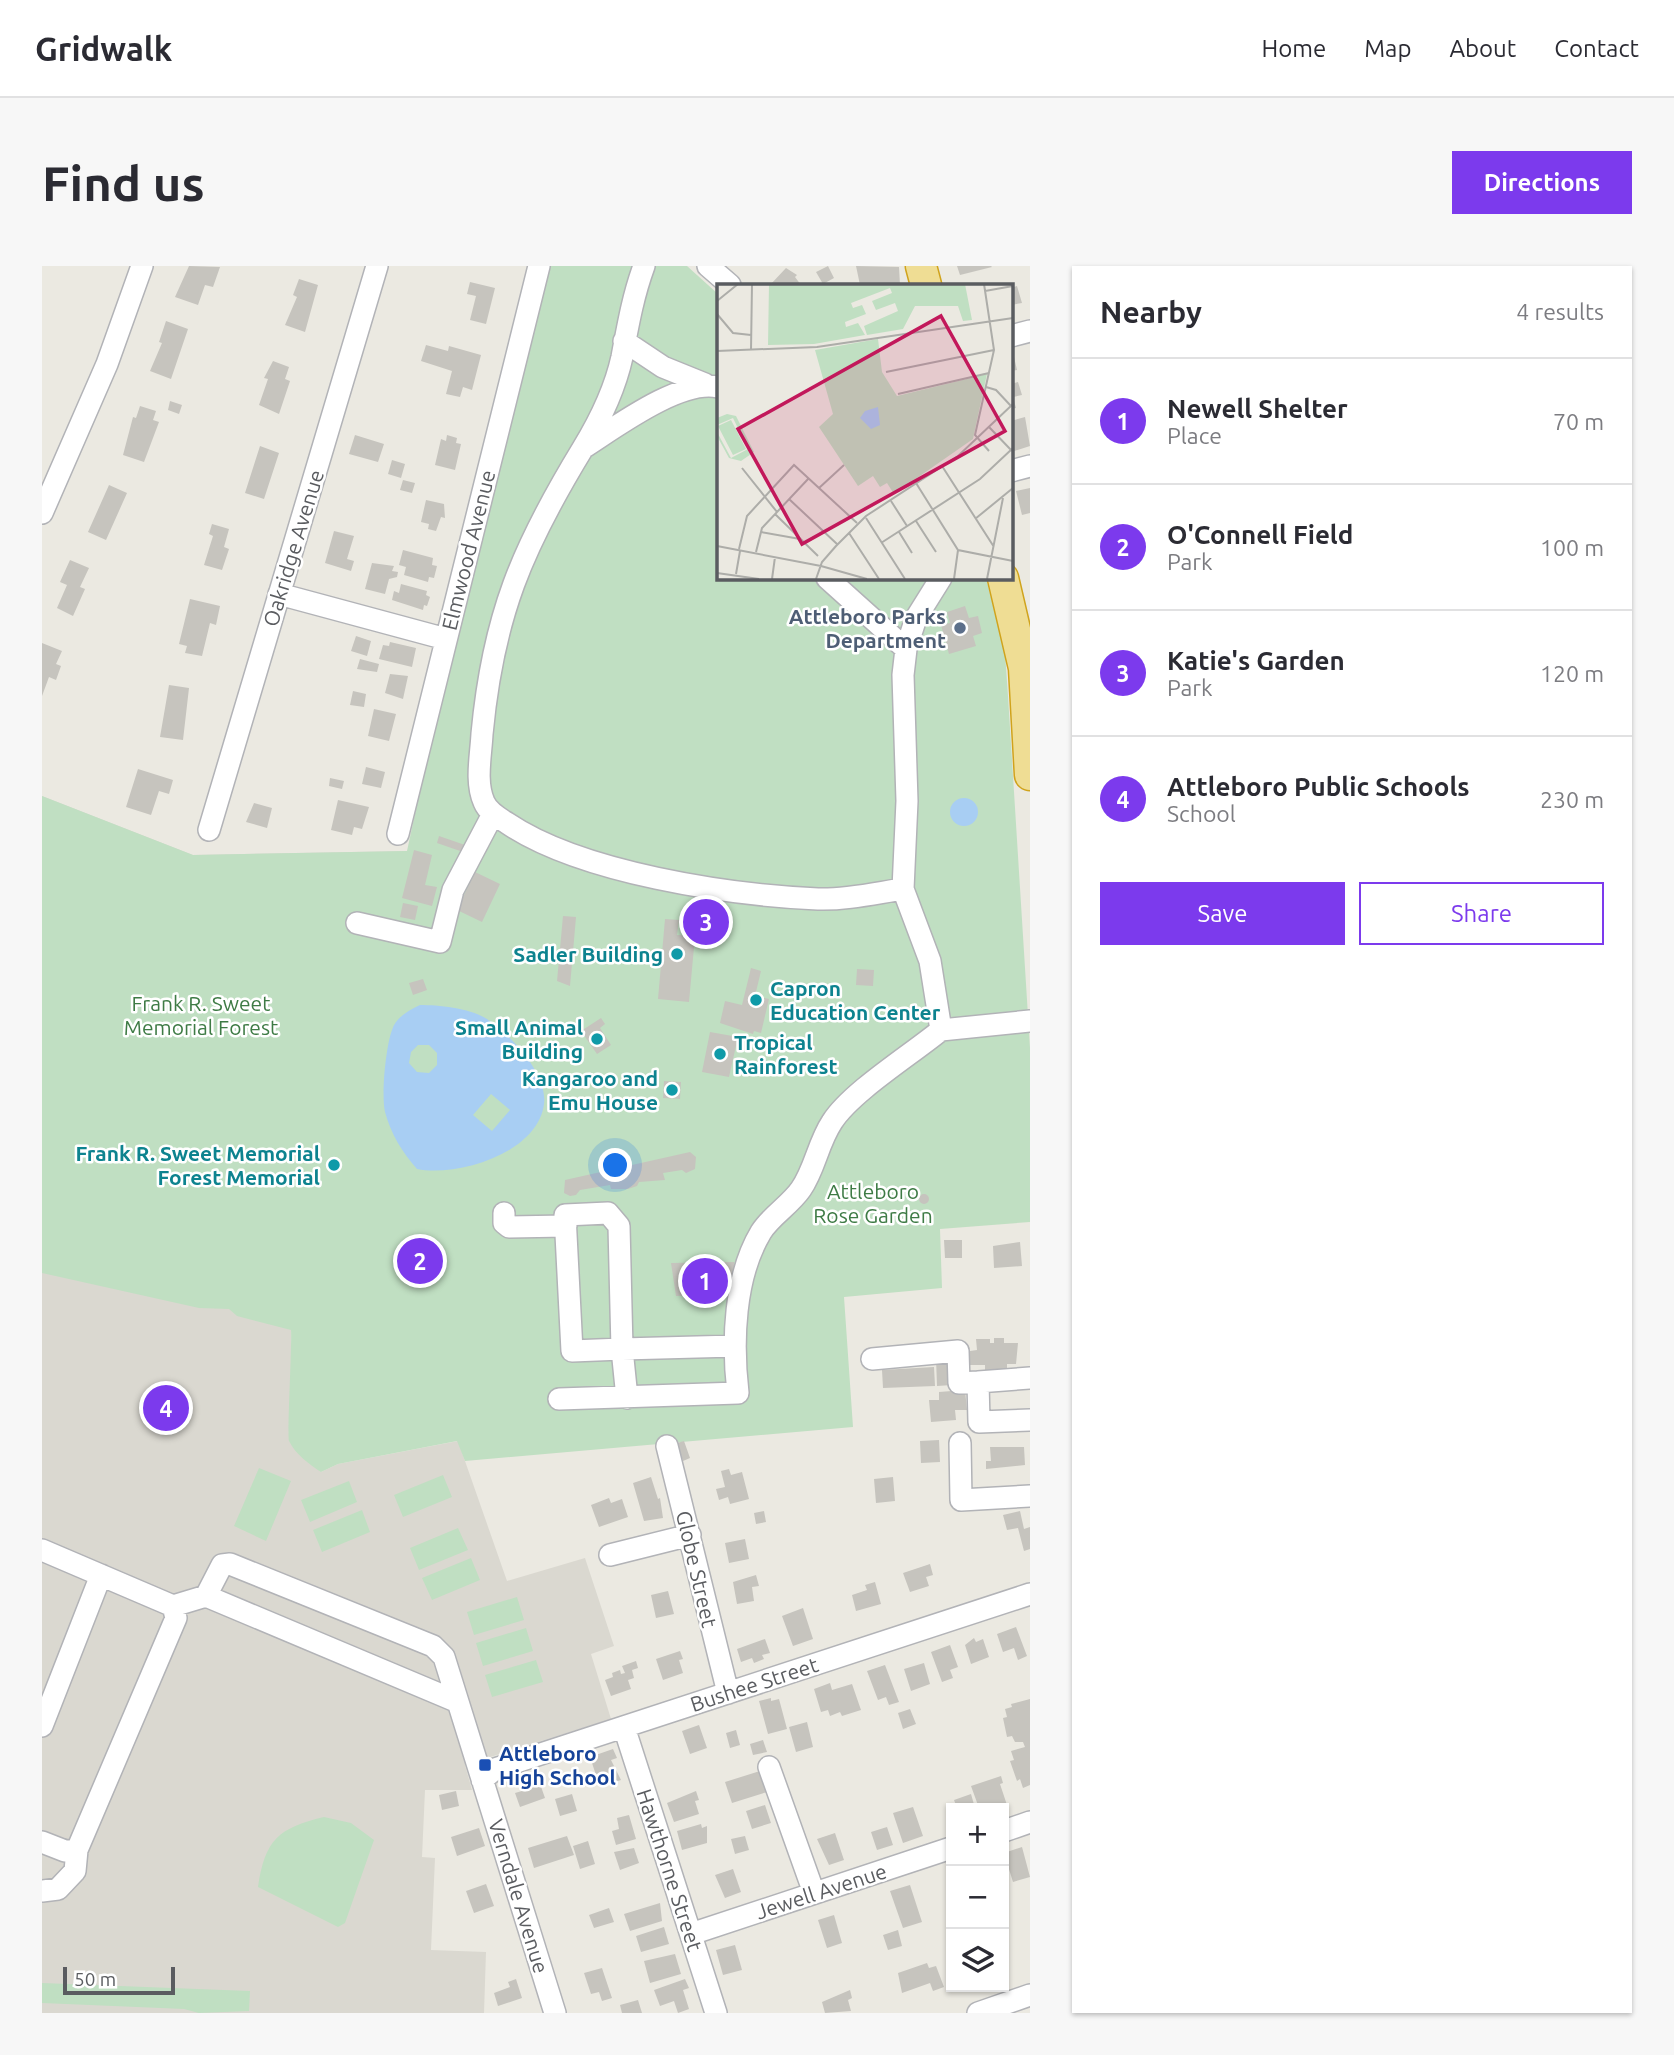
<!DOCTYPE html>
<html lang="en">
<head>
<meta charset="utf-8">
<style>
	body { margin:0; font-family:Ubuntu,sans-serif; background:#f7f7f7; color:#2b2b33 }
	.controls { position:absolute; right:21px; bottom:21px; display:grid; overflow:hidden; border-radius:0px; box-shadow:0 2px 5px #0004 }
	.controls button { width:63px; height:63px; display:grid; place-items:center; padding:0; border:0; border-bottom:2px solid #e1e1e2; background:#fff; color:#2b2b33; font:35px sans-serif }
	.scale { position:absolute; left:21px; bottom:18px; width:112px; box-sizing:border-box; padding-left:7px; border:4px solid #5a5c60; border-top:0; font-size:19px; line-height:24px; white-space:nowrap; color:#5a5c60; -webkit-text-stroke:5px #fff; paint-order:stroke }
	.you { position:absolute; left:574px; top:900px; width:24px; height:24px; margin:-18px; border:5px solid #fff; border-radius:50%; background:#1a73e8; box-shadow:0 0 0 10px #1a73e833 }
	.badge { display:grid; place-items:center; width:46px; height:46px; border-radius:50%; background:#7c3aed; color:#fff; font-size:23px; font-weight:700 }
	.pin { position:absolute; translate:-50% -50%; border:4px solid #fff; box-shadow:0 2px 7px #0006 }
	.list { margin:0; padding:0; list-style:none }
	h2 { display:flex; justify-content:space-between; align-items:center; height:91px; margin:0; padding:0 28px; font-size:30px }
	h2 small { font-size:23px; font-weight:400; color:#7c7c81 }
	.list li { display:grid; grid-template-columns:46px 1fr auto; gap:21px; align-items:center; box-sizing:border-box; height:126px; padding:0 28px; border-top:2px solid #e1e1e2 }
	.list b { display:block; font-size:26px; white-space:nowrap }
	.list p { margin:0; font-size:23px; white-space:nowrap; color:#7c7c81 }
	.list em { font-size:23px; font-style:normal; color:#7c7c81 }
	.actions { display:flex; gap:14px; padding:21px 28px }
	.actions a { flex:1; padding:16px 0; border:2px solid #7c3aed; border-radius:0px; text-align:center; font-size:24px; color:#7c3aed }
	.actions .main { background:#7c3aed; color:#fff }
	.icon { flex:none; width:38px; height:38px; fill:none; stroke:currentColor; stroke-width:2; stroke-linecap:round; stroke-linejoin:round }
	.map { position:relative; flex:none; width:988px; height:1747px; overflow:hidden; border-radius:0px }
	header { display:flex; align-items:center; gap:42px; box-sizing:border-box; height:98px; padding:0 35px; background:#fff; border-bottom:2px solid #e1e1e2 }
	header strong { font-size:33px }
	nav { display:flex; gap:38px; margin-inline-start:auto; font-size:24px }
	.intro { display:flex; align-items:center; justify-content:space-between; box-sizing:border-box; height:168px; padding:0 42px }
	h1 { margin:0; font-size:49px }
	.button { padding:18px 32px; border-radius:0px; background:#7c3aed; color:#fff; font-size:24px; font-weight:700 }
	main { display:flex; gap:42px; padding:0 42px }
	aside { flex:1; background:#fff; border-radius:0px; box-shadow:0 2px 5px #0004 }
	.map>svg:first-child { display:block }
	.education { fill:#dad8d0 }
	.green { fill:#c0dfc2 }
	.water { fill:#a8cef3; fill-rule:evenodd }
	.building { fill:#c6c4be }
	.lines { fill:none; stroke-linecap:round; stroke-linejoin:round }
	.minor-casing { stroke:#b2b3b7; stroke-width:24 }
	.highway-casing { stroke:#d0a31c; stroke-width:33 }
	.minor { stroke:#fff; stroke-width:21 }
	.highway { stroke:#efdd94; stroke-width:30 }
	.service-dot { fill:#5c6f8a; stroke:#fff; stroke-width:2.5 }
	.culture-dot { fill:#0f9aa8; stroke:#fff; stroke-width:2.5 }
	.transit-dot { fill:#1a4fb4; stroke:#fff; stroke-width:2.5 }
	.labels { text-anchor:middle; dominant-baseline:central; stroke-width:5; stroke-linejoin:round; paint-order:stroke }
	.street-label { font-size:21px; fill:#5a5c60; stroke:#fff }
	.service-label { font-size:21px; font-weight:bold; fill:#4e5e75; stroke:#fff; text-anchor:end }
	.culture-label { font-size:21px; font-weight:bold; fill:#0d838f; stroke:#fff; text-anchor:end }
	.park-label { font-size:21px; fill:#3e7b45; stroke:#fff }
	.transit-label { font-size:21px; font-weight:bold; fill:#164399; stroke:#fff; text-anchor:start }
	.inset-road { fill:none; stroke:#adada9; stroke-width:2 }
	.view { fill:#c2185b; fill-opacity:0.15; stroke:#c2185b; stroke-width:3.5 }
	.inset-edge { fill:none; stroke:#5a5c60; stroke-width:3.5 }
</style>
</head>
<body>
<header>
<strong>Gridwalk</strong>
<nav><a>Home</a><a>Map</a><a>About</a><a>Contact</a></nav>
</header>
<div class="intro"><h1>Find us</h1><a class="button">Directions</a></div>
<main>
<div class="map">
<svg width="988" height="1747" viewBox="0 0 988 1747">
	<rect width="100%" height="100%" fill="#ebe9e1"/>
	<!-- education -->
	<path class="education" d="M0,530L151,589L365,585L249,1064L250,1110L279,1206L296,1198L416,1175L465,1315L543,1292L572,1380L549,1388L569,1453L423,1499L430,1524H383L380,1591L393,1592L389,1684L444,1686L442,1747H0Z"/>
	<!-- green -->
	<path class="green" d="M507,0H645L676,28V312H944L963,387L966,430L988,782V956L898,963L900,1022L802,1031L811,1161L423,1195L415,1175L296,1198L279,1206C267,1198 254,1189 247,1175C245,1170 250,1080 249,1064L195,1050L187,1043L157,1042L0,1007V530L151,589L365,585L403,409Z
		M217,1202L249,1215L224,1275L192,1260Z
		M401,1209L410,1231L361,1251L352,1229Z
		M307,1215L315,1236L268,1256L259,1234Z
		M320,1244L328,1266L280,1286L271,1264Z
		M416,1262L426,1284L377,1304L368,1282Z
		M429,1292L438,1314L390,1334L380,1312Z
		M475,1331L482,1354L432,1369L425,1346Z
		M484,1362L491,1385L441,1400L434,1377Z
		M494,1394L501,1416L450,1431L443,1409Z
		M282,1551L309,1557L332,1574L303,1657L296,1661L216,1621C223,1574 236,1562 282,1551Z
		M0,1717L208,1725L207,1745L157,1747L142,1743L0,1737Z"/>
	<!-- water -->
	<path class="water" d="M908 546a14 14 0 1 1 28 0a14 14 0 1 1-28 0Z
		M378,739C397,739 428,742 445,753C469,769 506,808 502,838C496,887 416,911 375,903C360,886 349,868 343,846C339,828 344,780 350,764C354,751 366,745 378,739ZM376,779H387L395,787V799L387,807L375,806L367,797L369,786ZM449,828L468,844L450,865L431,849Z"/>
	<!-- building -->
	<path class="building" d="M147,0L178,1L171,21L163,19L156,39L133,31Z
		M786,0L792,12L781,18L774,6Z
		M814,0L857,1L858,19H818Z
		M915,0H949L950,1L918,9Z
		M744,2L755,9L753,11L759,19H728Z
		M257,13L276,19L263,66L243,59L255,31L251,29Z
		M428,16L453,22L444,58L428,54L434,30L425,28Z
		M975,20L980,37L969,39V22Z
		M124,55L146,63L129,113L108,105L120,77L117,76Z
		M384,79L406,85L407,80L439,89L430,124L421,121L418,131L404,128L410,105L379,95Z
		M970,82L975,104L969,105V83Z
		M231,95L247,101L243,113L248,115L237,148L217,139L226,113L222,112Z
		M976,116L980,129L971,131L974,142L969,143V118Z
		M128,135L140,139L137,148L126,144Z
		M98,140L114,145L111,154L117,156L102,196L81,189L91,151L94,152Z
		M983,151L988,180L969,186V155Z
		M313,169L342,178L336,196L307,188Z
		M405,169L415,172L414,177L419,178L413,204L393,199L399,173L404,175Z
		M218,180L237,187L222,233L203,227Z
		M350,194L363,198L359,212L346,208Z
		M361,214L373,217L370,227L358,224Z
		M67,219L85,227L64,274L46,266Z
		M988,222V247L980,249L974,225Z
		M384,234L402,238L403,252L399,251L394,265L386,263L387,258L379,256Z
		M170,258L187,263L182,281L187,283L180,304L162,299L171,270L167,268Z
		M292,265L312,270L305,293L312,295L309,305L283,297Z
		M361,284L391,292L390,299L395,300L392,312L387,311L386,316L362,309L364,301L357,299Z
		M28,294L47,302L38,321L43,323L31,350L15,342L25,319L18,316Z
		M330,297L352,300L350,305L356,306L355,311L347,313L343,328L323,323Z
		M359,318L385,325L384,329L388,331L385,340L382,339L381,344L350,334L352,325L357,327Z
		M148,333L178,340L174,359L168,357L160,390L143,387L145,380L137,378Z
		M923,340L927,352L936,350L940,367L931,370L934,380L907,388L899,359L908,357L905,346Z
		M314,370L329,375L325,390L309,385Z
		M348,376L374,382L370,401L337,393L341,379L347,380Z
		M0,377L20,385L14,398L19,400L14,414L7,411L0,430Z
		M318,393L337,398L335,406L315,403Z
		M348,408L366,410L361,433L343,427Z
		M127,419L147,422L141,474L118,471Z
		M311,425L324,428L322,441L308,439Z
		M332,443L354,448L347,475L326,470Z
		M324,501L343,506L339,522L320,518Z
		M96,503L131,514L127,528L117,525L109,549L84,541Z
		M288,512L302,515L300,523L287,520Z
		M296,534L327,541L320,563L312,561L310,569L289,564Z
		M212,537L230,542L225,562L204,556Z
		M397,570L423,579L421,586L395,577Z
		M372,584L390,589L383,619L395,621L390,640L360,632Z
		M433,606L458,618L440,656L415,644Z
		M361,637L376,640L373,654L358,651Z
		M521,650L534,651L528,720L515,715Z
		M623,653L637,654L635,669L653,670L647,736L616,733Z
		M709,702L719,705L713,730L727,733L719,767L712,765L711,768L678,757L683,735L700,739Z
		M815,703L832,704L831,720L814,719Z
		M381,713L385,724L371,729L367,717Z
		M559,752L563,758L558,762L569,779L555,788L539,765Z
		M668,766L696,771L687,811L660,806Z
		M622,815L639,816L638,833L621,832Z
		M648,886L654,891L653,903L644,907L640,904L621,907L623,914L597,916L595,920L586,923H569L568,919L538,924L534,929L528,930L522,927L523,914Z
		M877 933a5 5 0 1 1 10 0a5 5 0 1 1-10 0Z
		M902,974H920V992H903Z
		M978,976L980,1000L952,1002L951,980Z
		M692,996L694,1028L634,1030L629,997Z
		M952,1072H962V1077H976L974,1098H965V1104H943V1099H928V1085L935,1084L934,1073H948V1077H952Z
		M894,1092H908L910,1119L895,1120Z
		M892,1101L893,1120L841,1122L840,1104Z
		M923,1124L925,1144H913L914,1154L889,1156L887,1134H897V1126Z
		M897,1174L898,1196L879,1197L878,1175Z
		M642,1175L648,1192L641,1195L635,1177Z
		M948,1181H982L983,1199L944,1203V1195H949Z
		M687,1203L689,1209L700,1206L707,1233L688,1238L686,1231L677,1234L674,1223L683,1221L679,1205Z
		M609,1211L616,1233L618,1232L621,1252L602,1255L591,1217Z
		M851,1211L853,1235L834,1237L832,1213Z
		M567,1232L569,1237L580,1233L586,1251L557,1261L549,1239Z
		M722,1245L724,1256L714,1258L712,1247Z
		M978,1245L982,1263L988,1261V1283L982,1285L976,1262L965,1264L961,1249Z
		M703,1273L707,1293L687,1297L683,1277Z
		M888,1298L891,1309L884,1311L887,1320L868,1326L861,1307Z
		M714,1309L717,1320L710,1321L712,1335L695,1338L691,1316Z
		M833,1316L839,1338L814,1345L810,1329L825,1324L823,1319Z
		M626,1325L632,1348L614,1352L609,1329Z
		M761,1342L771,1373L751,1380L740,1350Z
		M974,1361L985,1390L976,1394L972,1382L961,1386L955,1368Z
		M932,1372L934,1376L941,1373L947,1391L929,1398L923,1379Z
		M723,1373L728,1387L720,1389L722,1393L712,1397L710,1392L699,1396L695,1383Z
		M908,1379L916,1401L908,1404L911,1412L900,1416L889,1386Z
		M638,1385L641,1393L637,1394L641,1407L621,1414L614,1393Z
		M594,1395L596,1402L590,1404L592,1412L586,1414L589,1423L569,1430L563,1414L571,1411L570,1407L578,1404L579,1408L583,1407L580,1400Z
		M882,1397L888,1418L869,1425L862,1403Z
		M843,1399L857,1436L847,1439L844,1431L836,1434L825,1405Z
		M788,1417L790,1424L810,1418L819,1444L800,1450L798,1446L788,1450L786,1444L779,1446L772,1423Z
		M729,1432V1435L737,1433L745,1463L726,1468L717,1435Z
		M988,1433V1519L981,1522L978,1513L975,1515L968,1495L972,1494L969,1485L983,1481L981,1476H973L970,1470L965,1471L961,1452L965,1451L963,1443L970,1441L969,1438Z
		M868,1443L874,1458L861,1463L856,1447Z
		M765,1456L771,1481L754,1486L747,1461Z
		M657,1459L665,1482L648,1488L640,1465Z
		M694,1464L698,1479L688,1482L684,1467Z
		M721,1474L725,1486L711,1489L708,1478Z
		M571,1483L575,1492L569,1494L579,1514L558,1521L548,1491Z
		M718,1505L725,1526L690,1537L683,1516Z
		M959,1510L961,1517L958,1518L966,1542H937L929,1520Z
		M497,1515L503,1532L478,1541L473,1527L480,1525L478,1521Z
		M414,1525L417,1540L400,1544L397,1529Z
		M654,1525L657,1534L653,1535L657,1548L632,1556L625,1537Z
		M530,1528L535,1545L518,1550L513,1533Z
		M929,1528L933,1542H915L912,1534Z
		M723,1539L729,1557L710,1563L704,1545Z
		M871,1541L881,1570L861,1577L851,1547Z
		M587,1549L594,1573L574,1579L570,1565L577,1563L575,1552Z
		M659,1558L660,1562L665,1560V1577L640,1584L635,1565Z
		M845,1561L851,1579L835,1584L829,1566Z
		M437,1562L443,1580L415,1590L409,1571Z
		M793,1567L802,1594L787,1599L775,1573Z
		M525,1570L532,1589L492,1602L486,1582Z
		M703,1570L707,1584L693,1588L689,1573Z
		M546,1575L553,1598L538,1603L531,1580Z
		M980,1581L988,1611L971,1616L962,1587Z
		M592,1582L597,1597L578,1604L572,1586Z
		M691,1603L699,1626L683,1632L673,1609Z
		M444,1618L452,1640L432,1647L424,1625Z
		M868,1619L880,1656L861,1662L848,1625Z
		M618,1637L620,1655L588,1665L582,1648Z
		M567,1642L572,1656L552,1662L547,1649Z
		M792,1649L800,1677L785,1682L776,1654Z
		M622,1661L627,1678L599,1686L594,1670Z
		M856,1664L860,1680L846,1684L841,1669Z
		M693,1679L700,1704L681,1709L674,1684Z
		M633,1688L639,1708L608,1717L602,1695Z
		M885,1697L887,1702L894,1700L902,1721L891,1725L888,1717L860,1727L856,1707Z
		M560,1702L570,1732L560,1735L557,1726L549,1728L542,1707Z
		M474,1713L480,1732L456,1740L452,1727L468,1721L466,1716Z
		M643,1713L647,1722L641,1724L647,1743L636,1747L632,1735L618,1740L612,1724Z
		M808,1724L810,1732L806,1734L809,1745L783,1747L780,1736Z
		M596,1734L600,1747H580L578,1739Z"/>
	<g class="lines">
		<!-- minor casing -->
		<g class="minor-casing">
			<path id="minor" d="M602,0C591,30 586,59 580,91C573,123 558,154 541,182C574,161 638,113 676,121
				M666,0L688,19
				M969,70L988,65
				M582,75L621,101L663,118
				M541,182C480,282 451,350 440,468C439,489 433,516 442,536C446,546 457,552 465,557C539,607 687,629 776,633C804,634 834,627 861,623
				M969,205L988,200
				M0,247L65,98L100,0
				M785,312L864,383L874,352L899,312
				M237,328L404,373
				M167,564L335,0
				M356,568L497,0
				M315,657L398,676L411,624L451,548
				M899,764L988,755
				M462,947V957L467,961L524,960
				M830,1093L916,1085L917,1117L936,1116L937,1156L988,1154
				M936,1116L988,1112
				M585,1132L580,1083L530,1085L523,949L566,947L577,960L580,1083L693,1080
				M517,1133L696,1127C690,1076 692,1011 719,966C729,950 748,939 759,923C773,903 776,877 790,856C809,826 870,788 899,764L888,695L861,623L865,535L861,409L864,383
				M918,1177L919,1234L988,1230
				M625,1180L686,1427
				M0,1284L131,1340L134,1352L35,1584L33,1605L16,1623L0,1625
				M568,1289L648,1269
				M164,1330L416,1436
				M131,1340L164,1330L180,1299L188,1298L391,1380L402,1391L513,1747
				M0,1460L59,1309
				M582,1461L674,1747
				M727,1501L772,1627
				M440,1514L453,1503L988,1328
				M962,1565L988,1556
				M0,1576L23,1585L35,1584
				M649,1668L909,1582
				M936,1747L988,1729"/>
		</g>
		<!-- highway casing -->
		<g class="highway-casing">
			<path id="highway" d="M879,0L884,19
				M961,312L982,402L988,509"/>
		</g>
		<!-- minor -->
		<use href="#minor" class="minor"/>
		<!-- highway -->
		<use href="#highway" class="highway"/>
	</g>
	<!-- markers -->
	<circle class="service-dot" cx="918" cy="362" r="7"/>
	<g class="culture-dot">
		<circle cx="635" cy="688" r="7"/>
		<circle cx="714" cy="734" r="7"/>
		<circle cx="555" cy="773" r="7"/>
		<circle cx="678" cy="788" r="7"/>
		<circle cx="630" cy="824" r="7"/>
		<circle cx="292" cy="899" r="7"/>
	</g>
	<rect class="transit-dot" x="436" y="1492" width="14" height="14" rx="3.5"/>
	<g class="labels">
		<!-- street labels -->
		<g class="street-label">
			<text transform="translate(251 282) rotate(-73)">Oakridge Avenue</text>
			<text transform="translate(426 284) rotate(-76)">Elmwood Avenue</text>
			<text transform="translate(655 1303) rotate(77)">Globe Street</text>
			<text transform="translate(712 1418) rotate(-18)">Bushee Street</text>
			<text transform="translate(628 1604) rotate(72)">Hawthorne Street</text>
			<text transform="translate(779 1625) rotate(-18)">Jewell Avenue</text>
			<text transform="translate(477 1630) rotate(73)">Verndale Avenue</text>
		</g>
		<!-- service labels -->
		<g class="service-label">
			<text x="904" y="350">Attleboro Parks<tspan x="904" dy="24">Department</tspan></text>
		</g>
		<!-- culture labels -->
		<g class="culture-label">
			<text x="621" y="688">Sadler Building</text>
			<text x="728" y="722" text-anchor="start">Capron<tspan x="728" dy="24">Education Center</tspan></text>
			<text x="541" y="761">Small Animal<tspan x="541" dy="24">Building</tspan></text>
			<text x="692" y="776" text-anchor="start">Tropical<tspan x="692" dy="24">Rainforest</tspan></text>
			<text x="616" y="812">Kangaroo and<tspan x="616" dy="24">Emu House</tspan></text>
			<text x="278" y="887">Frank R. Sweet Memorial<tspan x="278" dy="24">Forest Memorial</tspan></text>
		</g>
		<!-- park labels -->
		<g class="park-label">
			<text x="159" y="737">Frank R. Sweet<tspan x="159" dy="24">Memorial Forest</tspan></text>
			<text x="831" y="925">Attleboro<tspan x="831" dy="24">Rose Garden</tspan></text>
		</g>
		<!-- transit labels -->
		<g class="transit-label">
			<text x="457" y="1487">Attleboro<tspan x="457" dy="24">High School</tspan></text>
		</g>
	</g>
	<!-- overview -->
	<g transform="translate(675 18)">
		<rect width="296" height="296" fill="#ebe9e1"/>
		<path d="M52,0H248L255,36L246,37L241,22H198L186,45L150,51L147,42L181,27L178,19L159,26L155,17L175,9L173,4L134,19L136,24L145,21L149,30L128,38L129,43L141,39L148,51L97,60L51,61ZM161,55L165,88L180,112L270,90L256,155L177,210L170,199L163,203L156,192L141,202L102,143L116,130L98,66ZM10,130L19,132L37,168L24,177L12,174L0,152V148L14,174L31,165L16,134L0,141V134ZM14,136L29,165L16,171L1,142Z" fill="#c0dfc2"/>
		<path d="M161,123L163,141L154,145L143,134L148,127Z" fill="#a8cef3"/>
		<path class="inset-road" d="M267,0L277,66L258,151L272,167M268,7L296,2M0,17L21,0M0,30L16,49L34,51M34,66L35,0M0,67L100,63L296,34M169,88L277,66M269,103L279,106L294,122M181,110L272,89M272,143L295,167M225,182L277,263M25,184L60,228M199,199L241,266L296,277M102,204L127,181M72,215L120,260M174,217L190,242M58,230L101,272M149,234L188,295M258,235L296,204M199,237L219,268M44,248L83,255M182,248L195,269M132,249L162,295M164,259L263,195L296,164M0,262L104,282M119,262L149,232L241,172L296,120M22,265L30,232L77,181L140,239M39,268L45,244L92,194M104,282L150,295M0,289L42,295M19,290L23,267M55,295L58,273M99,295L105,278L119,262M237,295L241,266M270,295L286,214"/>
		<path class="view" d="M224,32L288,147L85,260L21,145Z"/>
		<rect width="296" height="296" class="inset-edge"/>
	</g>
</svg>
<div class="controls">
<button>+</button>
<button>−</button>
<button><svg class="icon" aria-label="layers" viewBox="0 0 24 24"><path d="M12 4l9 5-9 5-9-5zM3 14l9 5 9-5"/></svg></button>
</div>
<div class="scale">50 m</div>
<div class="you"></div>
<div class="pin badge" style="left:663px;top:1015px">1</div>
<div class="pin badge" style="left:378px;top:995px">2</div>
<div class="pin badge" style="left:664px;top:656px">3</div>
<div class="pin badge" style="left:124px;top:1142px">4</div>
</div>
<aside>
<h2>Nearby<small>4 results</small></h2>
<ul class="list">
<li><span class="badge">1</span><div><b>Newell Shelter</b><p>Place</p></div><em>70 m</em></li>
<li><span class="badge">2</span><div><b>O'Connell Field</b><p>Park</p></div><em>100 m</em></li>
<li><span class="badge">3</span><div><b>Katie's Garden</b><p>Park</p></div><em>120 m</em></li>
<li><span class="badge">4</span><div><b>Attleboro Public Schools</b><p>School</p></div><em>230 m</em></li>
</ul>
<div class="actions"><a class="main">Save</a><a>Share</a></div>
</aside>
</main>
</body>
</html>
